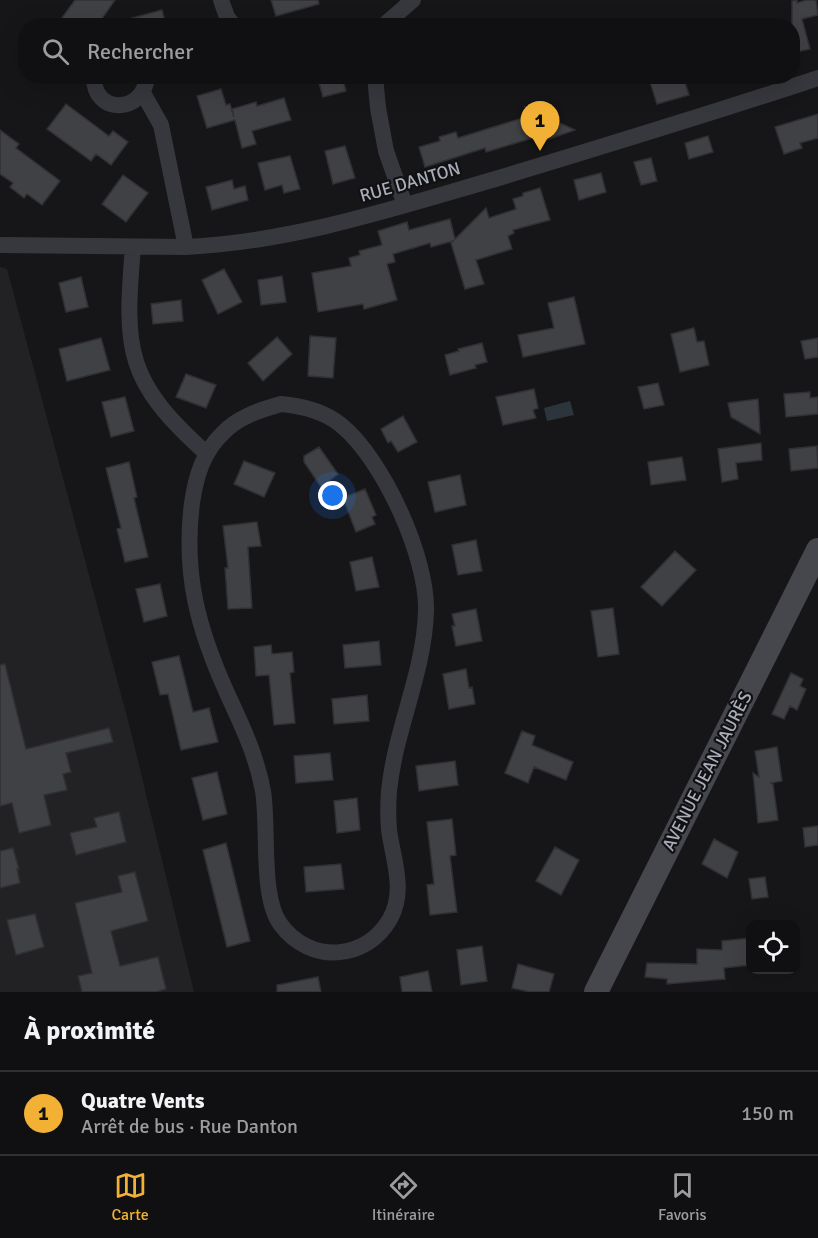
<!DOCTYPE html>
<html lang="fr">
<head>
<meta charset="utf-8">
<style>
	body { margin:0; font-family:Signika,sans-serif; background:#1e1e20; color:#f1f3f6 }
	.controls { position:absolute; right:18px; bottom:18px; display:grid; overflow:hidden; border-radius:12px; box-shadow:0 6px 24px #0002 }
	.controls button { width:54px; height:54px; display:grid; place-items:center; padding:0; border:0; border-bottom:2px solid #303032; background:#101012; color:#f1f3f6; font:30px sans-serif }
	.you { position:absolute; left:333px; top:496px; width:21px; height:21px; margin:-15px; border:4px solid #fff; border-radius:50%; background:#1a73e8; box-shadow:0 0 0 9px #1a73e833 }
	.badge { display:grid; place-items:center; width:39px; height:39px; border-radius:50%; background:#f2b134; color:#111; font-size:20px; font-weight:700 }
	.pin { position:absolute; translate:-50% -50px; filter:drop-shadow(0 2px 3px #0008) }
	.pin::after { content:''; position:absolute; top:32px; width:21px; height:18px; background:inherit; clip-path:polygon(0 0,100% 0,50% 100%) }
	.list { margin:0; padding:0; list-style:none }
	h2 { display:flex; justify-content:space-between; align-items:center; height:78px; margin:0; padding:0 24px; font-size:26px }
	h2 small { font-size:20px; font-weight:400; color:#9c9d9f }
	.list li { display:grid; grid-template-columns:39px 1fr auto; gap:18px; align-items:center; box-sizing:border-box; height:84px; padding:0 24px; border-top:2px solid #303032 }
	.list b { display:block; font-size:22px; white-space:nowrap }
	.list p { margin:0; font-size:20px; white-space:nowrap; color:#9c9d9f }
	.list em { font-size:20px; font-style:normal; color:#9c9d9f }
	.icon { flex:none; width:33px; height:33px; fill:none; stroke:currentColor; stroke-width:2; stroke-linecap:round; stroke-linejoin:round }
	.map { position:relative; flex:none; width:818px; height:992px; overflow:hidden }
	.search { position:absolute; background:#101012; box-shadow:0 6px 24px #0002; left:18px; right:18px; top:18px; height:66px; display:flex; align-items:center; gap:15px; box-sizing:border-box; padding:0 21px; border-radius:24px; color:#9c9d9f; font-size:22px }
	.sheet { height:162px; background:#101012 }
	nav { display:flex; justify-content:space-around; align-items:center; box-sizing:border-box; height:84px; border-top:2px solid #303032; background:#101012; font-size:16px; color:#9c9d9f }
	nav a { display:grid; justify-items:center; gap:3px }
	nav .on { color:#f2b134 }
	.map>svg:first-child { display:block }
	.built { fill:#222225 }
	.water { fill:#2c353c }
	.building { fill:#404145; stroke:#303034; stroke-width:1.5 }
	.lines { fill:none; stroke-linecap:round; stroke-linejoin:round }
	.street { stroke:#37383d; stroke-width:16 }
	.secondary { stroke:#45474d; stroke-width:24 }
	.labels { text-anchor:middle; dominant-baseline:central; stroke-width:4.5; stroke-linejoin:round; paint-order:stroke }
	.street-label { font-size:18px; fill:#a8adb8; stroke:#111113 }
</style>
</head>
<body>
<div class="map">
<svg width="818" height="992" viewBox="0 0 818 992">
	<rect width="100%" height="100%" fill="#161618"/>
	<!-- built -->
	<path class="built" d="M0,267L7,269L130,728L194,992H0Z"/>
	<!-- water -->
	<path class="water" d="M570,401L574,415L547,421L544,408Z"/>
	<!-- building -->
	<path class="building" d="M75,0H115L97,26H56Z
		M271,0H318L319,4L276,16Z
		M797,0V3L806,0H816L818,15L802,19L810,49L792,53V1Z
		M162,10L166,26H122L121,21Z
		M317,76H342L346,91L323,97Z
		M648,76H683L689,95L657,104Z
		M221,89L226,105L230,104L234,117L232,109L256,102L257,106L284,98L291,120L252,131L256,144L242,148L235,120L207,128L197,96Z
		M66,104L109,136L113,131L128,142L111,165L96,154L91,161L47,129Z
		M525,107L575,130L538,143L536,137L486,152L485,148L425,167L419,147L440,141L439,137L456,132L458,138L529,116Z
		M818,114V138L800,143L802,148L784,154L775,127Z
		M0,130L19,144L16,148L60,181L42,205L27,194L24,198L10,187L13,183L0,174Z
		M708,136L713,152L689,159L685,143Z
		M345,146L355,178L333,184L325,151Z
		M290,156L300,189L284,193L282,185L265,190L258,163Z
		M651,158L657,181L641,185L634,162Z
		M601,173L606,192L579,200L574,180Z
		M123,175L148,193L126,222L102,204Z
		M232,180L234,189L245,186L248,200L212,210L206,187Z
		M540,188L550,220L513,230L514,233L508,236L512,249L476,260L484,284L465,289L451,243L453,241L431,247L430,243L393,254L395,262L387,264L397,300L364,309L363,304L318,312L312,273L351,266L349,258L360,255L359,251L382,245L378,231L407,222L409,230L450,219L455,239L486,208L489,218L516,209L513,199L523,196V193Z
		M224,269L242,302L218,314L202,280Z
		M282,276L286,302L261,305L258,280Z
		M81,277L88,307L66,312L59,283Z
		M574,297L585,344L523,357L518,335L554,328L548,303Z
		M181,300L183,321L153,324L151,304Z
		M694,328L697,342L704,341L709,365L680,372L671,334Z
		M310,336L336,338L333,378L308,376Z
		M277,337L292,354L263,381L248,363Z
		M101,338L110,370L67,381L59,349Z
		M818,338V357L805,359L801,341Z
		M482,343L487,362L475,365L476,368L450,375L445,355L459,351L458,349Z
		M186,374L216,385L206,408L176,397Z
		M658,383L664,405L644,409L638,387Z
		M534,389L538,408L533,410L536,418L503,425L496,397Z
		M810,392V398L818,397V414L786,417L784,394Z
		M125,397L134,431L111,437L102,402Z
		M758,399L759,413L760,434L731,417L728,403Z
		M403,416L417,442L398,452L391,441L388,443L381,429Z
		M761,443L762,460L736,463L738,479L722,482L718,449Z
		M817,446L818,468L791,471L789,449Z
		M319,447L338,474L321,487L304,462V456Z
		M682,457L686,480L651,485L648,462Z
		M244,461L275,473L264,497L234,484Z
		M129,462L137,497L134,498L148,557L125,562L117,529L121,528L106,468Z
		M460,475L466,505L435,512L428,482Z
		M365,489L376,515L372,517L375,524L356,532L343,498Z
		M257,522L261,546L248,547L252,608L228,609L225,568H228L223,526Z
		M476,540L482,571L458,575L452,545Z
		M675,551L696,570L662,606L641,587Z
		M372,557L379,587L356,591L350,562Z
		M160,584L167,616L144,622L136,589Z
		M613,608L619,654L598,657L591,611Z
		M476,609L482,641L456,646L452,626H455L452,614Z
		M379,641L381,665L345,668L343,645Z
		M271,645L272,654L292,652L294,672L290,673L295,723L274,725L269,675L256,676L254,647Z
		M179,656L193,712L209,708L218,742L181,750L168,694L160,695L152,662Z
		M5,664L26,749L109,728L113,742L66,753L71,772L63,774L67,790L44,795L51,825L19,833L12,803L0,806V665Z
		M466,669L469,688L472,687L475,704L449,709L443,674Z
		M791,673L803,679L800,686L806,689L797,710L790,706L784,719L772,714Z
		M367,695L369,721L334,724L332,699Z
		M522,731L535,736L532,745L573,762L566,780L534,767L528,783L505,773Z
		M777,747L782,781L771,783L773,784L778,820L758,823L753,773L759,777L755,751Z
		M330,753L333,780L296,783L294,756Z
		M455,761L458,785L419,791L416,766Z
		M217,772L227,814L203,820L192,778Z
		M357,798L360,830L337,833L334,801Z
		M119,812L126,842L76,855L70,833L97,827L94,818Z
		M452,819L456,855L450,856L457,912L430,915L427,885L434,884L427,822Z
		M818,826V845L805,847L803,828Z
		M714,839L738,852L727,878L702,864Z
		M226,843L250,941L227,947L203,850Z
		M555,847L579,860L561,895L536,881Z
		M13,848L19,869H17L20,883L0,888V851Z
		M341,864L344,889L306,892L304,867Z
		M135,872L148,921L111,931L120,966L158,957L166,989L156,992H82L78,976L92,973L75,903L122,892L118,876Z
		M765,877L768,897L752,899L749,879Z
		M35,914L44,947L16,955L7,920Z
		M750,938V965L724,968L725,979L667,984V979L645,977L647,963L697,964V949L722,950V941Z
		M482,946L487,981L461,985L457,950Z
		M518,964L554,974L549,992H530L512,988Z
		M428,971L432,992H402L400,977Z
		M318,977L321,992H277V985Z"/>
	<g class="lines">
		<!-- street -->
		<path class="street" d="M221,0L227,17L234,26
			M383,26L413,0
			M94,76C92,114 144,116 147,76
			M375,76L378,108L386,151L405,205
			M143,93L161,125L186,247
			M0,245L186,247C291,242 392,209 492,180C601,147 710,114 818,78
			M133,247C124,351 126,381 206,453
			M281,404C303,406 324,411 341,425C383,459 428,558 426,612C424,673 395,730 389,791C388,804 388,817 389,830C393,859 406,891 390,919C366,961 310,964 281,925C260,898 269,827 263,791C256,754 242,726 227,693C198,629 183,574 192,503C196,476 203,452 223,433C238,417 260,410 281,404Z"/>
		<!-- secondary -->
		<path class="secondary" d="M596,992L818,550"/>
	</g>
	<g class="labels">
		<!-- street labels -->
		<g class="street-label">
			<text transform="translate(410 182) rotate(-16)">RUE DANTON</text>
			<text transform="translate(707 771) rotate(-63)">AVENUE JEAN JAURÈS</text>
		</g>
	</g>
</svg>
<div class="controls">
<button><svg class="icon" aria-label="locate" viewBox="0 0 24 24"><circle cx="12" cy="12" r="6"/><path d="M12 2v4M12 18v4M2 12h4M18 12h4"/></svg></button>
</div>
<div class="you"></div>
<div class="pin badge" style="left:540px;top:151px">1</div>
<div class="search"><svg class="icon" aria-label="search" viewBox="0 0 24 24"><circle cx="10" cy="10" r="6"/><path d="M15 15l6 6"/></svg>Rechercher</div>
</div>
<section class="sheet">
<h2>À proximité<small></small></h2>
<ul class="list">
<li><span class="badge">1</span><div><b>Quatre Vents</b><p>Arrêt de bus · Rue Danton</p></div><em>150 m</em></li>
</ul>
</section>
<nav>
<a class="on"><svg class="icon" aria-label="map" viewBox="0 0 24 24"><path d="M3 6l6-2 6 2 6-2v14l-6 2-6-2-6 2zM9 4v14M15 6v14"/></svg>Carte</a>
<a><svg class="icon" aria-label="directions" viewBox="0 0 24 24"><path d="M12 3l9 9-9 9-9-9zM9 14v-3h6M13 9l2 2-2 2"/></svg>Itinéraire</a>
<a><svg class="icon" aria-label="saved" viewBox="0 0 24 24"><path d="M7 4h10v16l-5-4-5 4z"/></svg>Favoris</a>
</nav>
</body>
</html>
